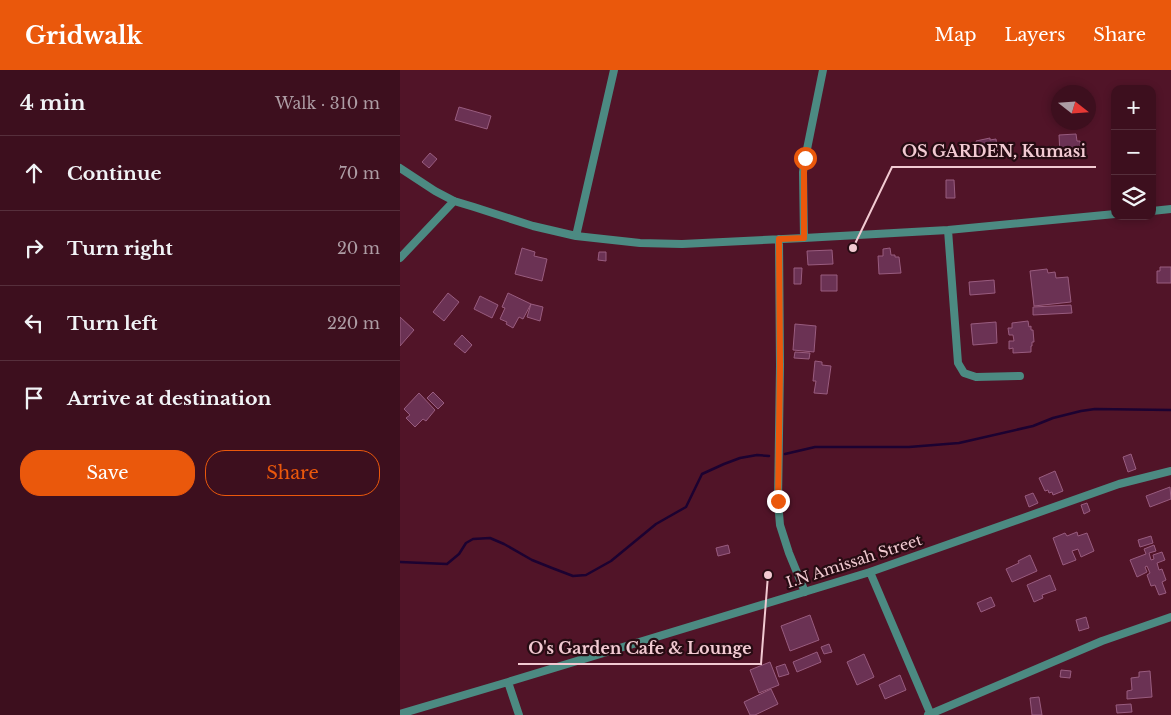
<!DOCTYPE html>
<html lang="en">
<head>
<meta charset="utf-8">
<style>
	body { margin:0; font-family:"Libre Baskerville",serif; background:#481d2b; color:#f1f3f6 }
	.controls { position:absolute; right:15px; top:15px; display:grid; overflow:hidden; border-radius:10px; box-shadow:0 2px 8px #0003 }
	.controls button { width:45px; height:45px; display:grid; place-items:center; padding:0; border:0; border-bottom:1px solid #562f3c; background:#3d0f1e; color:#f1f3f6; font:25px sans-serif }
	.compass { position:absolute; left:651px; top:15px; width:45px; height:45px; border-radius:50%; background:#3d0f1e; box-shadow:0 2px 8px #0003; rotate:107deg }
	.stop { position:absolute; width:15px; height:15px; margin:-11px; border:4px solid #ea580c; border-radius:50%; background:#fff }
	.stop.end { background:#ea580c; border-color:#fff; box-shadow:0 1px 5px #0008 }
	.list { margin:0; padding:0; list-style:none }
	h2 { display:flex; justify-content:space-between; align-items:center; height:65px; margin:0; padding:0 20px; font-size:21px }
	h2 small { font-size:16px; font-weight:400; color:#ad9ca4 }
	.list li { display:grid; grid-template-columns:32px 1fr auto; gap:15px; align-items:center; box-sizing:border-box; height:75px; padding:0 20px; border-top:1px solid #562f3c }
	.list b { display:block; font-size:19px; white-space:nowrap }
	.list em { font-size:16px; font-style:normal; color:#ad9ca4 }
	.actions { display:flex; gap:10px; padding:15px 20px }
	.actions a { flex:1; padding:11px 0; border:1px solid #ea580c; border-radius:20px; text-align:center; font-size:18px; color:#ea580c }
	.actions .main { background:#ea580c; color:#fff }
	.icon { flex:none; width:28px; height:28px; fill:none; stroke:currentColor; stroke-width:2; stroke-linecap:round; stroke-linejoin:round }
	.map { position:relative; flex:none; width:771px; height:645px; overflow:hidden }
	header { display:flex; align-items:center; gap:30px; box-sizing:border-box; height:70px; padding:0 25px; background:#ea580c; color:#fff }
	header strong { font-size:24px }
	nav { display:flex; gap:28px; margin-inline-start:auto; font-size:18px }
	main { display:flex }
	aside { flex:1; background:#3d0f1e }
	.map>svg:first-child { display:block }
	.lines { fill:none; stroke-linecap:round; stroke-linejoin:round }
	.stream { stroke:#1c0231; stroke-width:2.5 }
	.building { fill:#6b3254; stroke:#995c7f }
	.minor { stroke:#4c8a82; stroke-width:8 }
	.route { stroke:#ea580c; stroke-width:6 }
	.labels { text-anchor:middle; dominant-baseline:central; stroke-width:4.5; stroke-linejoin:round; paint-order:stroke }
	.street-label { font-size:15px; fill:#f2cad2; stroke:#270c13 }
	.leader { fill:none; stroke:#f2cad2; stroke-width:2 }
	.callout-dot { fill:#f2cad2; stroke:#270c13; stroke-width:2 }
	.callout-label { font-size:16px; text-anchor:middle; font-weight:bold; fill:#f2cad2; stroke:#270c13; stroke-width:4.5; stroke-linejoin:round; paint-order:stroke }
</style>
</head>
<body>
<header>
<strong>Gridwalk</strong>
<nav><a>Map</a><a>Layers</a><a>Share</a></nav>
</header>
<main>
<aside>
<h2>4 min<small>Walk · 310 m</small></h2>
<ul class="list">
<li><svg class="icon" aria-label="ahead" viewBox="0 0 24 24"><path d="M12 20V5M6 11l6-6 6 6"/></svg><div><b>Continue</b></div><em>70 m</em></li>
<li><svg class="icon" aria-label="right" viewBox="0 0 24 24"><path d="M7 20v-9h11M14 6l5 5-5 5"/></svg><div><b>Turn right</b></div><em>20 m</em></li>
<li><svg class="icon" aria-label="left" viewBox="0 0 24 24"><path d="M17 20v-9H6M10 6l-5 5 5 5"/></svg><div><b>Turn left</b></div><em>220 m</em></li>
<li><svg class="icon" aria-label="arrive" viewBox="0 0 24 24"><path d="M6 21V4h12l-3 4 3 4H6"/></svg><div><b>Arrive at destination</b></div></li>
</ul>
<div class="actions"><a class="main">Save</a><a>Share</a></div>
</aside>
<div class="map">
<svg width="771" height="645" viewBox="0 0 771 645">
	<rect width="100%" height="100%" fill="#511428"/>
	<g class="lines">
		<!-- stream -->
		<path class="stream" d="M385,384L415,377H509L559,373L633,356L653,348L681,341L695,339L771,340
			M0,492L47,494L59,484L66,473L73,469L90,468L104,474L132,490L152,498L173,506L186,505L211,491L256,454L286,437L302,404L324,394L340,388L357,385L369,386"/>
	</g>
	<!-- building -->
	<path class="building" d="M59,37L91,46L87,59L55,50Z
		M676,64L677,71H680L681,83L660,84L659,65Z
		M590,68V70L596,69L598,86L575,87L574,77H577L576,71Z
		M30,83L37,89L29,98L22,92Z
		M546,110H554L555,128H546Z
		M122,178L135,182L134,186L147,189L142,211L115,204Z
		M490,178L491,185H495V187H499L501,203L479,204L478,186H483V179Z
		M432,180L433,194L408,195L407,181Z
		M199,182H206V191L198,190Z
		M760,197H771V213H757V201H760Z
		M394,198H402L401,214H394Z
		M647,199L648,203L655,202L656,208L668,207L671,232L634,236L630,201Z
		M421,205H437V221H421Z
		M594,210L595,223L570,225L569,212Z
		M48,223L59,232L44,251L33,242Z
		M108,223L131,234L123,249L119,247L113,258L106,254L107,252L100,249L105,238L102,237Z
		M80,226L98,235L92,248L74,239Z
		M131,234L143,237L140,251L127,247Z
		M671,235L672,243L633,245V237Z
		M0,247L14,260L0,276Z
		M628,251L629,257L631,256V260H633L634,272H632V276H631V282L613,283V278L609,279V271H614L613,265H609L608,258H612V253Z
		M596,252L597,273L573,275L571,254Z
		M395,254L416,256L414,282L393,280Z
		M62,265L72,275L65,283L54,274Z
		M395,282L410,283L409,289L394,288Z
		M415,291L422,292V295L431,296L427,324L414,323L416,311H413Z
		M33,322L44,333L38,339L27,328Z
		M19,323L35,340L26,351L23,349L15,357L6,348L10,345L4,339Z
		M731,384L736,399L728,402L723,387Z
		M655,401L663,421L653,425L652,422L649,423L648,420L645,421L639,408Z
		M770,417L771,429L750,437L746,426Z
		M633,423L638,433L629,437L625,426Z
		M687,433L690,441L684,444L681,435Z
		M677,462L678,466L687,463L694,481L681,487L678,479L672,481L676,490L663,495L653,468L665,463L667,466Z
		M751,466L753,473L740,477L738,470Z
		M328,475L330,483L318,486L316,478Z
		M754,475L756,481L749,483L751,490L754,489L753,485L762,482L765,490L757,493L759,500L762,499L766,510L762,512L766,523L759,525L755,515L751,516L747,505L750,503L747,496L745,497L747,502L737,507L730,490L746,484L744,479Z
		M630,485L637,501L612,512L606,499L619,493L618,491Z
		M650,505L656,520L642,525L643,528L634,532L627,515Z
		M591,527L595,536L581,542L577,533Z
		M410,545L419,570L390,581L381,556Z
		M686,547L689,558L679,561L676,550Z
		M429,574L432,582L424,584L421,577Z
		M417,582L421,592L397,602L393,592Z
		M464,584L474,607L457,615L447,592Z
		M370,592L379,615L359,623L350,600Z
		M385,594L389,604L379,607L376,597Z
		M661,600L671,601L670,608L660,607Z
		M750,601L752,627L727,629V621L732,620L731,608L739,607V602Z
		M500,605L506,620L485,629L479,615Z
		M371,619L378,634L355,645H350L344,632Z
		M639,627L642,645H632L630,628Z
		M731,634L732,642L717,643L716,635Z"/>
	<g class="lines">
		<!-- minor -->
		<path class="minor" d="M0,98L35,121L54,131L74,137L133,156L176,166L240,173L282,174L404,168L548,160L715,144
			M752,141L771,139
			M548,160L558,293L564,303L576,307L620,306
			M176,166L214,0
			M404,168L403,102L405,89L423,0
			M379,169L380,296L378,431L380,455L389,483L405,522
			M0,188L54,131
			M470,502L531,645
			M108,612L119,645
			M0,644L108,612L470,502L719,414L771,401
			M528,645L702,571L771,547"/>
	</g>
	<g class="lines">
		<!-- route -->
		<path class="route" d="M378,431L380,296L379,169L404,168V102L405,88"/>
	</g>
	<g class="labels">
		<!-- street labels -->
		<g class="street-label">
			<text transform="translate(454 491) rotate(-18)">I.N Amissah Street</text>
		</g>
	</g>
	<!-- callouts -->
	<path class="leader" d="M453 178L492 97H696M368 505L361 594H118"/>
	<g class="callout-dot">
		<circle cx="453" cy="178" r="5"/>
		<circle cx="368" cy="505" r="5"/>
	</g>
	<g class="callout-label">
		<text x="594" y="87">OS GARDEN, Kumasi</text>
		<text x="240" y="584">O's Garden Cafe &amp; Lounge</text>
	</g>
</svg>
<div class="controls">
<button>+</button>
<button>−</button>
<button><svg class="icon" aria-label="layers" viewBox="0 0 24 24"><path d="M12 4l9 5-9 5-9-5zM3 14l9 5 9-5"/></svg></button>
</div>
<svg class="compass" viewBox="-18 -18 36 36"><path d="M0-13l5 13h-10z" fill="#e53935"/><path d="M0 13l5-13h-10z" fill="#ad9ca4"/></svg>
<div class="stop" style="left:405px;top:88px"></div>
<div class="stop end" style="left:378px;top:431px"></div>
</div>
</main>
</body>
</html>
